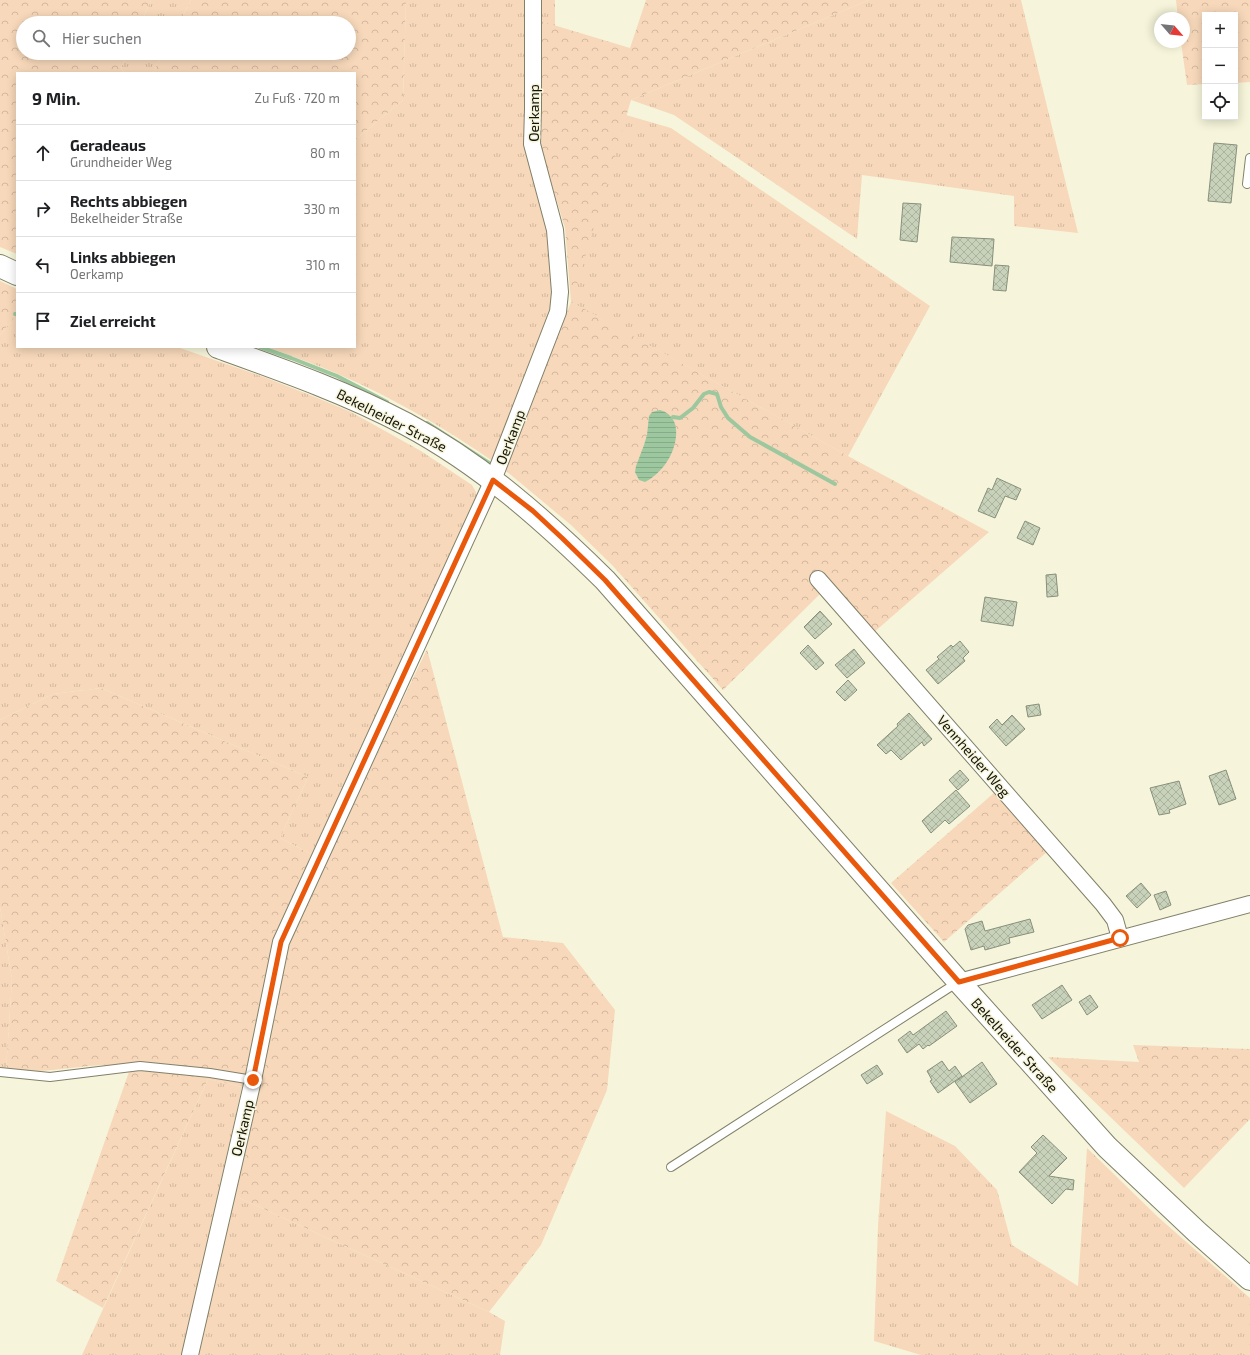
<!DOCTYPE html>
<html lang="de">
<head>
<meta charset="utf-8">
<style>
	body { margin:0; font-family:"Exo 2",sans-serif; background:#f6f6f6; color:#202124 }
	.controls { position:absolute; right:12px; top:12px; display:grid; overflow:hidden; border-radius:0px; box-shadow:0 2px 10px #0003 }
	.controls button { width:36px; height:36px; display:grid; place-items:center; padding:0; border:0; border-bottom:1px solid #e0e0e0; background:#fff; color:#202124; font:20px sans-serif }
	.compass { position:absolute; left:1154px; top:12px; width:36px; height:36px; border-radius:50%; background:#fff; box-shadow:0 2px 10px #0003; rotate:118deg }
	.stop { position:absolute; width:12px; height:12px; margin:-9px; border:3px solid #ea580c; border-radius:50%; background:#fff }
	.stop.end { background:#ea580c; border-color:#fff; box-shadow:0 1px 4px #0008 }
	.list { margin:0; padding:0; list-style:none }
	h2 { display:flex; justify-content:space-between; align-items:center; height:52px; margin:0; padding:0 16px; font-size:17px }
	h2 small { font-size:13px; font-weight:400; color:#757577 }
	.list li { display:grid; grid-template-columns:26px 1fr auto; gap:12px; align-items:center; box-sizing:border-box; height:56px; padding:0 16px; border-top:1px solid #e0e0e0 }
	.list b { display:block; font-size:15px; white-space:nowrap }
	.list p { margin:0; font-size:13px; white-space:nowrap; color:#757577 }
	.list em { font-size:13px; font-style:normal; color:#757577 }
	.icon { flex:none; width:22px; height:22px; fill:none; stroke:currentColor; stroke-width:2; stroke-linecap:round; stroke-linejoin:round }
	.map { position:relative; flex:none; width:1250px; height:1355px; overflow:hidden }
	.search { position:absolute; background:#fff; box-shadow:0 2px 10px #0003; left:16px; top:16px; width:340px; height:44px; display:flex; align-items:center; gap:10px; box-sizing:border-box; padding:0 14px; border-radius:22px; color:#757577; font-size:15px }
	.panel { position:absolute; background:#fff; box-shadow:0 2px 10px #0003; left:16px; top:72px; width:340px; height:276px; border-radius:0px }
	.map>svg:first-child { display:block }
	.grass { fill:url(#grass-tufts) }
	.forest { fill:url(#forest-crowns) }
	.water { fill:url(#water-rules) }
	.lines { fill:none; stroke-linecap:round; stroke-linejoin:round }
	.stream { stroke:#9dc89f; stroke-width:4 }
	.building { fill:url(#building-cross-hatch); stroke:#87907a }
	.lane-casing { stroke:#818069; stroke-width:10 }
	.street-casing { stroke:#818069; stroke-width:18 }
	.secondary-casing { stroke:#818069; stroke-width:24 }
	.lane { stroke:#fff; stroke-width:8 }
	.street { stroke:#fff; stroke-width:16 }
	.secondary { stroke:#fff; stroke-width:22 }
	.route { stroke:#ea580c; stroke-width:5 }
	.labels { text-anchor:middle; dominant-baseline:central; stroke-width:3; stroke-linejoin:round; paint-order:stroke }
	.street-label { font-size:14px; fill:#14140b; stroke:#f6f5db }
</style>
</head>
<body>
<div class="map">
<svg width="1250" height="1355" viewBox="0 0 1250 1355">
	<defs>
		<pattern id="grass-tufts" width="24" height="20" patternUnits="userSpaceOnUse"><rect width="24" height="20" fill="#f7d8ba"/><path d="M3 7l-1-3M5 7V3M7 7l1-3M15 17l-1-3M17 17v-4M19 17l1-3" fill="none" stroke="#d3b89f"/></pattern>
		<pattern id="forest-crowns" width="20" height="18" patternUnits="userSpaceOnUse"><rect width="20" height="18" fill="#f7d8ba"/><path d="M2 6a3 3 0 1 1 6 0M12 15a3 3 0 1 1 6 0" fill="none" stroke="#d3b89f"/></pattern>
		<pattern id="water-rules" width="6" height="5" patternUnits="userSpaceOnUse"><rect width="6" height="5" fill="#9dc89f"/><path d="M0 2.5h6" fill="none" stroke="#86ab88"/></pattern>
		<pattern id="building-cross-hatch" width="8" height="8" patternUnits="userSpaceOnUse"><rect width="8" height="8" fill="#c8d2ba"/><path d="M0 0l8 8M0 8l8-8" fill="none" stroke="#abb39f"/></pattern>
	</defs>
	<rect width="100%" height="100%" fill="#f6f5db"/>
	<!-- grass -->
	<path class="grass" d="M151,0H191L179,23H141Z
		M406,0H526L549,229L553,311L494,462C445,428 393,398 338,374C315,364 291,356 267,347H355V140L403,100Z
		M537,0H555V26L537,20Z
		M869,0H1021L1078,233L1014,226V196L862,175L857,239L674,115L631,100Z
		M128,53H163L153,73H124L121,68Z
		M626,115L671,128L930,306L848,456L571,302Z
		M17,314V347H177L264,377L315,397L351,412L421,451L472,485L476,492L477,498L313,855L280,838L308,777L101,688L53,694L0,720V335Z
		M0,907L12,979L6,1071L0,1070Z
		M208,1079L242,1087L182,1355H82Z
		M886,1111L955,1146L997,1190L1012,1245L1078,1286L1087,1148L1158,1217L1250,1298V1355H921L874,1341L878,1226Z
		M233,1195L489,1312L505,1321L500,1355H196Z"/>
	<!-- forest -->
	<path class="forest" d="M0,0H151L141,23H23V53H128L121,68L124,73H17V254L0,247Z
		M191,0H406L403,100L355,140V73H153L163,53H349V23H179Z
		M646,0H869L631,100L572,302L848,456L989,532L864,641L821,593L723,690L613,566L571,525L505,470L571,302L565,228L538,140L537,20L630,48Z
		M1176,0H1250V82L1235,83V15H1205V84L1187,85L1181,42H1184V18H1178Z
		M0,281L17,289V314L0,335Z
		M427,649L503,937L563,943L615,1010L607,1090L541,1245L489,1312L233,1195L287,945L338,835Z
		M101,688L308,777L280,838L313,855L276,940L242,1087L208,1079L103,1308L56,1281L131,1066C89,1061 47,1075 6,1071L12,979L0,907V720L53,694Z
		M995,792L1048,851L944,942L891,883Z
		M1133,1045L1250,1049V1119L1184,1188L1048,1057L1139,1062Z"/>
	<!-- water -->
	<path class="water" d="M660,410C685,417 677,450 664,466C659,472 653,478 645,482L639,480L635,472L636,466L644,445L647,435L649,416L652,412Z"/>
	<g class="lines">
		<!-- stream -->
		<path class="stream" d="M15,314H17
			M260,347L291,358L337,376L387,402
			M673,417L680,418L693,408L704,394L709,392L717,394L721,407L728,418L750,437L835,484
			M427,423L489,463"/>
	</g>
	<!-- building -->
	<path class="building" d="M1214,143L1237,145L1231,203L1208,201Z
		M903,203L921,204L917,242L900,240Z
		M952,237L994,239L992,266L950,262Z
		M995,265L1009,266L1006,291L993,290Z
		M997,478L1021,489L1016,500L1005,496L995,518L978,511L988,488L992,490Z
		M1025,521L1040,528L1033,545L1017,538Z
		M1056,574L1058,596L1047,597L1046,575Z
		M985,597L1017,602L1013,626L981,621Z
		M820,611L832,624L815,639L804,627Z
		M960,641L969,652L963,658L965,661L938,684L926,670L939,659L937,657L951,645L953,647Z
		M808,645L824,663L816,670L800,653Z
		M854,649L865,663L847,678L835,665Z
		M848,680L857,690L845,701L836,692Z
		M1039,704L1041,715L1028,717L1026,706Z
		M909,713L932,739L924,746L922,742L901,760L891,750L886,754L877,745L898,726L897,724Z
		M1012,715L1025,729L1006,746L989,727L997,719L1002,725Z
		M960,770L969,780L958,790L949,780Z
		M1226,770L1236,799L1219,805L1209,776Z
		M1179,781L1186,804L1169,810L1170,813L1159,815L1150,788Z
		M956,790L970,806L949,824L945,820L931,833L922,821Z
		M1141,883L1151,895L1137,908L1126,896Z
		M1166,891L1171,905L1160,910L1154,895Z
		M1030,919L1034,932L1009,938L1010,943L985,950L984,946L971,950L965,929L968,925L982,921L985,931Z
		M1062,985L1072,1000L1042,1019L1032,1005Z
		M1090,995L1098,1007L1087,1015L1079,1002Z
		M946,1011L957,1026L929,1046L928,1045L923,1049L919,1044L907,1053L898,1040L910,1031L913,1035Z
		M942,1061L949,1071L955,1066L962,1076L938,1093L930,1081L932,1080L927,1071Z
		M982,1062L997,1084L970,1103L955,1082Z
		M877,1065L883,1074L867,1084L861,1075Z
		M1043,1135L1067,1158L1049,1176L1074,1180L1073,1190L1066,1189L1052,1204L1019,1172L1037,1153L1031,1147Z"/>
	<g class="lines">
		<!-- lane casing -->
		<g class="lane-casing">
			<path id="lane" d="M1247,184L1250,158
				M0,1072L50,1077L140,1066L210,1073L253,1080
				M671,1167L958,982"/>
		</g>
		<!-- street casing -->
		<g class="street-casing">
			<path id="street" d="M818,579L1103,904L1115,920L1120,938
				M959,982L1250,904
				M190,1355L253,1080L281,942L493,480L558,312L560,292L555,230L532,144L533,109V0"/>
		</g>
		<!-- secondary casing -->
		<g class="secondary-casing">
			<path id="secondary" d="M0,266L17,274
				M218,347C282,370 345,392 406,424C481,464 544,520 605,580L959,982L1107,1147L1197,1232L1250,1279"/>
		</g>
		<!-- lane -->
		<use href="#lane" class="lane"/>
		<!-- street -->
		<use href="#street" class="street"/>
		<!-- secondary -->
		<use href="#secondary" class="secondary"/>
	</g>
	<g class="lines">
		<!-- route -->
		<path class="route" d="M253,1080L281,942L493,480L533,511L562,538L605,580L959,982L1120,938"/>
	</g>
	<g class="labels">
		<!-- street labels -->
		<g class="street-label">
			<text transform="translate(533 113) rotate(-90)">Oerkamp</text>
			<text transform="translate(392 420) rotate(27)">Bekelheider Straße</text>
			<text transform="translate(510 437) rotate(-69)">Oerkamp</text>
			<text transform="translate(974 756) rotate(49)">Vennheider Weg</text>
			<text transform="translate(1015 1045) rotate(48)">Bekelheider Straße</text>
			<text transform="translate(242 1128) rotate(-77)">Oerkamp</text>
		</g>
	</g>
</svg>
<div class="controls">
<button>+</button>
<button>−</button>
<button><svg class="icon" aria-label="locate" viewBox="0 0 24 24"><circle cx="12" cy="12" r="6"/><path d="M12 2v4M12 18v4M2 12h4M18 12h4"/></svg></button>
</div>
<svg class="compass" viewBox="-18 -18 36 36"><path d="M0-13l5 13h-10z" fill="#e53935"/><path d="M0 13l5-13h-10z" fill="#757577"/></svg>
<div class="stop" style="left:1120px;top:938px"></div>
<div class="stop end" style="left:253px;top:1080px"></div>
<div class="search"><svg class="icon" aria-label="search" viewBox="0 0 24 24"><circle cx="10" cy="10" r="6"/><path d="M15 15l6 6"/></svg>Hier suchen</div>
<section class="panel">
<h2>9 Min.<small>Zu Fuß · 720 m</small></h2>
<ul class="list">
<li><svg class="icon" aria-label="ahead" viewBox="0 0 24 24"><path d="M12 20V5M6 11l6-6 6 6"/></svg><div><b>Geradeaus</b><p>Grundheider Weg</p></div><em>80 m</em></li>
<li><svg class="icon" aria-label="right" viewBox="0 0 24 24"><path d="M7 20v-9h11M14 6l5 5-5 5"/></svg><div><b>Rechts abbiegen</b><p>Bekelheider Straße</p></div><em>330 m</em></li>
<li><svg class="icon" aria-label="left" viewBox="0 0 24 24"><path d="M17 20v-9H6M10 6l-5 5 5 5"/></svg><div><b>Links abbiegen</b><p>Oerkamp</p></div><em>310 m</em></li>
<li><svg class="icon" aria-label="arrive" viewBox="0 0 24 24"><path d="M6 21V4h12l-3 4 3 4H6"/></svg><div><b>Ziel erreicht</b></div></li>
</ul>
</section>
</div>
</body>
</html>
